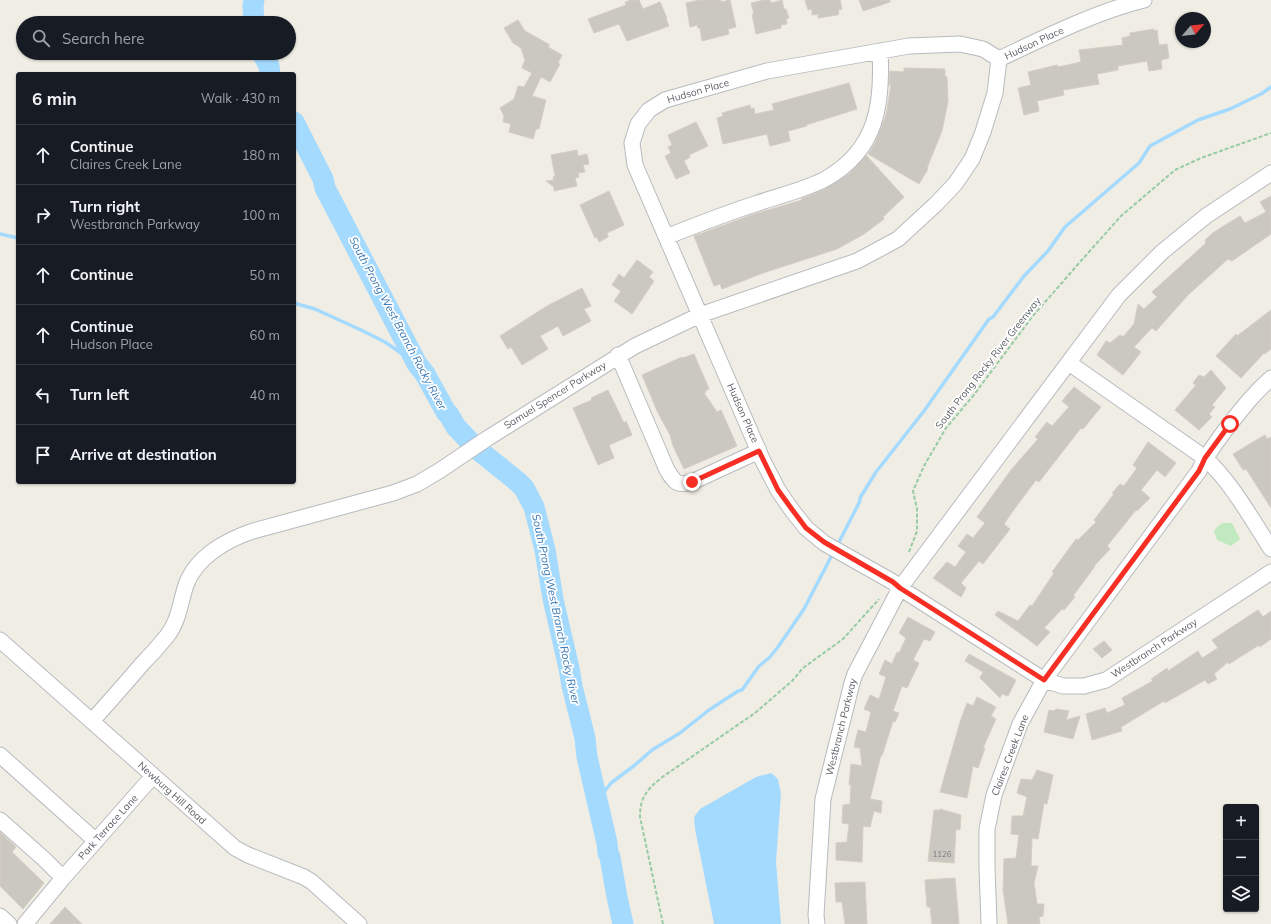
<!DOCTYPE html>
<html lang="en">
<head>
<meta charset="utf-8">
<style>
	body { margin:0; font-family:Mulish,sans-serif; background:#20242c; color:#f1f3f6 }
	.controls { position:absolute; right:12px; bottom:12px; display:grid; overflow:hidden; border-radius:4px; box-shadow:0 1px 3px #0004 }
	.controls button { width:36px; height:36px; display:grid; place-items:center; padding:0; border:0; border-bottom:1px solid #363941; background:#171b24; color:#f1f3f6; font:20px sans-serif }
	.compass { position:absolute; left:1175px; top:12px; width:36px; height:36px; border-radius:50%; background:#171b24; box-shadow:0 1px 3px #0004; rotate:62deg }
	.stop { position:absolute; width:12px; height:12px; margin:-9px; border:3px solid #f62e24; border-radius:50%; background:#fff }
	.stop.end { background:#f62e24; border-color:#fff; box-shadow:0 1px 4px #0008 }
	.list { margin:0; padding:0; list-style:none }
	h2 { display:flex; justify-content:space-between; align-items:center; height:52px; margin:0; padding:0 16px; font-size:17px }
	h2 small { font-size:13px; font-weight:400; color:#9ea1a6 }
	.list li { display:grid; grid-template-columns:26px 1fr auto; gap:12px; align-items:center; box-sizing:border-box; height:60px; padding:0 16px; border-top:1px solid #363941 }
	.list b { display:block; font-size:15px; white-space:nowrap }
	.list p { margin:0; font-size:13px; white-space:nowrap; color:#9ea1a6 }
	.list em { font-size:13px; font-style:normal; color:#9ea1a6 }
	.icon { flex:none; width:22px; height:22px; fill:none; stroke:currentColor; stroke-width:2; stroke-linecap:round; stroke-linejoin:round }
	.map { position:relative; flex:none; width:1271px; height:924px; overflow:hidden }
	.search { position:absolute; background:#171b24; box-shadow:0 1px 3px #0004; left:16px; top:16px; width:280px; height:44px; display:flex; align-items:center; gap:10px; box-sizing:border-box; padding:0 14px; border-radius:22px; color:#9ea1a6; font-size:15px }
	.panel { position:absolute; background:#171b24; box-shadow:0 1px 3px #0004; left:16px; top:72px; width:280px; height:412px; border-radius:4px }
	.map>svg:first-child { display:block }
	.green { fill:#c0e9bf }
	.water { fill:#a5daff }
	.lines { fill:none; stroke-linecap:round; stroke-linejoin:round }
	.stream { stroke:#a5daff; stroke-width:3.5 }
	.river { stroke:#a5daff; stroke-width:21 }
	.building { fill:#cbc7c1; stroke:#d5cec2 }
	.minor-casing { stroke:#b7babf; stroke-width:17 }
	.path { stroke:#97cba4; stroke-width:2; stroke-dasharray:4 2; stroke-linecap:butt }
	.minor { stroke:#fff; stroke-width:15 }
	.route { stroke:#f62e24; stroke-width:5 }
	.labels { text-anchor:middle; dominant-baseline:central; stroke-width:3.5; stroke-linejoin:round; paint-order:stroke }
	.number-label { font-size:8px; fill:#787a7d }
	.street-label { font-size:10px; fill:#5c6166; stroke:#fff }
	.water-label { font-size:11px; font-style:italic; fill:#3675b0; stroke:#fff }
</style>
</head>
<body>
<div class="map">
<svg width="1271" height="924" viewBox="0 0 1271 924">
	<rect width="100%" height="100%" fill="#f0ede4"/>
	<!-- green -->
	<path class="green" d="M1223,523H1232L1240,539L1231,546L1217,540L1214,531L1218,526Z"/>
	<!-- water -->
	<path class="water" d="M771,773L778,779L781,794L776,862L781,924H714L695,829L694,817L700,809L756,777Z"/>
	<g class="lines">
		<!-- stream -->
		<path class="stream" d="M0,234L18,238
			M294,302L297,304L315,309L361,330L385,342L417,364
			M837,546L860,501V498L876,472L924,411L989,319L993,317L1024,276L1048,251L1065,227L1139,163L1150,146L1198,120L1230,109L1261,94L1271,87
			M597,801L611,783L635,765L652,750L680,733L709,710L738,691L742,690L759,666L769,658L778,647L804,609L833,553"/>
		<!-- river -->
		<path class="river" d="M254,23L253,6L254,0
			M262,53L269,66L270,74
			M294,122L323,179L325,188L417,364L425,374L446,412L449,415L456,427L477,449L518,482L524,488L534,507L545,550L553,599L569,668L572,686L585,738L587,757L607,843L608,853L610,857L617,897L623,924"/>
	</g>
	<!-- building -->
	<path class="building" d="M631,0H639L643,9L660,2L667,18L666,19L669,26L627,41L619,24L594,33L588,19L626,5L625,2Z
		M699,0H721V2L730,0L736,27L728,29L729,34L702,41L700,28H698L697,25L690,27L686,3Z
		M764,0H770L771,3L782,0L784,9H786L789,18L786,19L787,24L781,25V28L756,34L752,14H754L751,3Z
		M805,0H840L842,9L838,10L839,14L837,15L818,18V14L812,15V9L808,10Z
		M859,0H890V2L863,11Z
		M518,20L525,31L550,45L548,47L562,55L558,63L560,64L550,82L541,77L532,96L546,100L539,129H536L533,139L509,132L511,124L503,122L504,116L500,108L514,99L518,86L524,87L532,73L522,68L525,60L521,48L513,43L504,28Z
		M1154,29V31L1157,30L1159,45L1167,44L1169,58L1161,60L1162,69L1149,71L1147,61L1118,66V70L1097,74L1099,84L1063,90L1064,95L1037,101L1039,111L1024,115L1018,88L1031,85L1028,72L1057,65L1058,67L1081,62L1079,50L1123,45L1122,38L1130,36V33Z
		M904,68L945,69V76L947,77L948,101L942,131L927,168L928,169L919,184L868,154L875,143L886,115L891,85H889L890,71L904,72Z
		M849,83L857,109L806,125L807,126L788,131L790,141L770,146L767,134L723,144L717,118L723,116L722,113L750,105L751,109L754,108L755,114L774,110L772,104Z
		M696,122L708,146L689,155L690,157L684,161L690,173L676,179L665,156L671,153L668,147L672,145L668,135Z
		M577,150L578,156L587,154L589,164L583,165L585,172L578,173L579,177L575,178L577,186L554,191V187L546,181L554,180L553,177L555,176L551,155Z
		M866,155L904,197L883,217L884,219L864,234L837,249L763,273L722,289L720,284L714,286L694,236L754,214L802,200L801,199L823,190L849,174Z
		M609,191L624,225L607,233L608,237L599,242L597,237L595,238L580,205Z
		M1271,196V234L1232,261L1228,259L1188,295L1156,331L1152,328L1134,347L1141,352L1123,375L1097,355L1106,341L1110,343L1120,335L1123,337L1134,324L1138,304L1144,309L1157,297L1152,292L1206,243L1205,240L1214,232L1240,216L1245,223L1266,212L1260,202Z
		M637,260L653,272L649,277L654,281L632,314L614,301L621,291L612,285L619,274L624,278Z
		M582,288L591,306L584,309L591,321L563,336L558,326L540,336L548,349L522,365L511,347L508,349L500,336L547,306Z
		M1271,310V349L1265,354L1264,353L1241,378L1216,356L1236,334L1237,336Z
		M694,354L709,389L705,391L706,392L704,393L717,412L721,410L737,446L684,469L673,446L670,435L658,413L642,375L682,357L683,358Z
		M1211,370L1226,388L1212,405L1215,407L1209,414L1212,417L1199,430L1175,410L1196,385L1193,383L1199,375L1204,377Z
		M1074,387L1101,407L1083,429L1081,428L1039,482L1036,480L1013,511L1004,524L1010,529L983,564L979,561L961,583L966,588L961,597L933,578L947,562L955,567L966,552L958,546L967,534L973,538L985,523L977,517L1011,470L1038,439L1035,437L1047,422L1052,426L1069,407L1062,401Z
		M608,390L624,423L626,421L632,435L609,445L614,458L598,465L573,408L592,400L591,398Z
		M1265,435L1267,439L1271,437V508L1246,469L1243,470L1233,454Z
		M1148,442L1176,463L1165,477L1157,470L1141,490L1150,498L1137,511L1136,510L1107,546L1110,549L1094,566H1095L1073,596L1075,597L1064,610L1062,609L1044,628L1050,632L1037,646L995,615L998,611L1018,621L1030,605L1032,606L1054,573L1052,572L1076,539L1078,540L1096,522L1094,520L1114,494L1112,493L1120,484L1124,486L1137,468L1133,465Z
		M1258,610L1263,617L1271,611V639L1260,647L1259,645L1229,664L1228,662L1214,674L1217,679L1208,684L1205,680L1165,703L1164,701L1121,727L1122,731L1092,740L1086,714L1105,708L1107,713L1125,705L1122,698L1153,681L1151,679L1167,668L1168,671L1198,651L1202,658L1218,648L1212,640Z
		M908,617L935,632L930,641L924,639L913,660L919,663L907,688L902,686L893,711L899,713L895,722L893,721L882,756L881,755L870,799L882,801L881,813L874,811L870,827L863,826L862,862L836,860V843L847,842L849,824L842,823L843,805L850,804L851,785H849L851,764L862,766L860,748L854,747L858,730L866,732L871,712L864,709L870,695L879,699L886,677L879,674L885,660L892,664L897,652L899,653L906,638L899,633Z
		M1104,641L1112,650L1102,658L1093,649Z
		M969,654L1016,680L1008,696L1002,694L1000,698L980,678L983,672L965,661Z
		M977,697L996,707L991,716L996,719L983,748H985L978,768L973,766L967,798L940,792L960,722L967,703L973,706Z
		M1056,709L1069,711L1066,720L1080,716L1073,739L1044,732L1049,710L1054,711Z
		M1037,770L1053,775L1047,804L1044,803L1038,839L1032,838L1031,866H1038L1034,883L1037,904H1044L1043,916L1039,917L1040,924H1008L1003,890L1004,859L1016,858L1019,835L1011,834L1012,816H1023L1027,797L1017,793L1021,779L1032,780Z
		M940,809L961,815L960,830L956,829L954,863L928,861L934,810H940Z
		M0,832L16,847L12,852L44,883L23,909L0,886Z
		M955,878L959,924H932L930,907H927L925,880Z
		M865,882L867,924H845L842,902H836L835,883Z
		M65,907L82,924H50Z"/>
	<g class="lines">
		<!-- minor casing -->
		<g class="minor-casing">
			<path id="minor" d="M1144,0C1095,12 1044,38 999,59L983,49L960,44L909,46L767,71L665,100L649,110L638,124L632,143L635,165L763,461L778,490L791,509L806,528L824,543L893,582L900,588L1119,295L1162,252L1206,216L1271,173
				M666,237C696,225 727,213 758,203C778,196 808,189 827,178C877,149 883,104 880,51
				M618,355L667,470C675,483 677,486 692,482L759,451
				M1069,363L1205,458C1232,483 1251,518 1271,549
				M0,640L235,848L248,855L304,877L312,882L359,924
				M92,721C109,702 126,683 142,664C151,655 159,646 167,636C179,621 180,603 186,585C196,557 226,540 253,531L393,493L417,484L439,471L488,438L635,346L700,315L857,261L898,239L936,204L955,184L972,159L983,132L995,93L999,59
				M0,755L96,841
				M0,820L44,859L63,878
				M0,916L9,924
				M25,924L63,878L153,776
				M817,924L816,915L823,799L852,683L855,674L900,588L1044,680L1063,686H1084L1106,680L1271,572
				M989,924L987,867V829L994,795L1020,724L1044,680L1199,471C1206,455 1216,443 1226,429C1241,410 1252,395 1271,378"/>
		</g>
		<!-- path -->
		<path class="path" d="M909,552L917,531V509L913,491L924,466L946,428L973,396L1032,317L1080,262L1121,216L1175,170L1201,158L1271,133
			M663,924L640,817C640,797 647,790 661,778L755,713L792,681L803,668L843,639L879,599"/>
		<!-- minor -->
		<use href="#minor" class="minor"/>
	</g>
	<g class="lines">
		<!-- route -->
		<path class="route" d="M692,482L759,451L778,490L791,508L806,528L824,542L893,582L900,588L1044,680L1199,471L1205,458L1230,424"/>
	</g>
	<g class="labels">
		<!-- number labels -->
		<g class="number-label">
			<text x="942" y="854">1126</text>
		</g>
		<!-- street labels -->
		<g class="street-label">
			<text transform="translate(1034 43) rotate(-25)">Hudson Place</text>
			<text transform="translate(698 91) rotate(-16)">Hudson Place</text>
			<text transform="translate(988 363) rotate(-52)">South Prong Rocky River Greenway</text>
			<text transform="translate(555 395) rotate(-32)">Samuel Spencer Parkway</text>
			<text transform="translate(743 413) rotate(66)">Hudson Place</text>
			<text transform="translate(1154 648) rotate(-33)">Westbranch Parkway</text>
			<text transform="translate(841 727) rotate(-76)">Westbranch Parkway</text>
			<text transform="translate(1010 755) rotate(-69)">Claires Creek Lane</text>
			<text transform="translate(172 793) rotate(42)">Newburg Hill Road</text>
			<text transform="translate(108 827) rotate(-48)">Park Terrace Lane</text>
		</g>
		<!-- water labels -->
		<g class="water-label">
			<text transform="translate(398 323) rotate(62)">South Prong West Branch Rocky River</text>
			<text transform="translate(556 609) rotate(78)">South Prong West Branch Rocky River</text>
		</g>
	</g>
</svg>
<div class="controls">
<button>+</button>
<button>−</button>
<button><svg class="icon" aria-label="layers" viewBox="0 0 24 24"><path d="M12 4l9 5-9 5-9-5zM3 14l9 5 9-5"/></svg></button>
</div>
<svg class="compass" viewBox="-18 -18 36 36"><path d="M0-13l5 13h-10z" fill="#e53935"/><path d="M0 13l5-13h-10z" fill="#9ea1a6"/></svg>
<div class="stop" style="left:1230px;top:424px"></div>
<div class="stop end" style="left:692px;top:482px"></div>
<div class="search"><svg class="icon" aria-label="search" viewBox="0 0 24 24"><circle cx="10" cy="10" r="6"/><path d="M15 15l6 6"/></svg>Search here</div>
<section class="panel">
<h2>6 min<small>Walk · 430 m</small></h2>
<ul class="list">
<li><svg class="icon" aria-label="ahead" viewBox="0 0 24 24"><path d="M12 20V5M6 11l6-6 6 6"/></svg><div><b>Continue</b><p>Claires Creek Lane</p></div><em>180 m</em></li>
<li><svg class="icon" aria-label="right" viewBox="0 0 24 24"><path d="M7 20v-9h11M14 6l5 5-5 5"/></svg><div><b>Turn right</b><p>Westbranch Parkway</p></div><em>100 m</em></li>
<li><svg class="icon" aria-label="ahead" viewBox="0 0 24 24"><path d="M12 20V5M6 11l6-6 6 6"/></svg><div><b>Continue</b></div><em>50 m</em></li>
<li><svg class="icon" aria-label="ahead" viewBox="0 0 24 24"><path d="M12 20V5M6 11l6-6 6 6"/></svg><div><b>Continue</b><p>Hudson Place</p></div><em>60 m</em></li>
<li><svg class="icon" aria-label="left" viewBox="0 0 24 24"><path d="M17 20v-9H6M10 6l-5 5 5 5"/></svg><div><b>Turn left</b></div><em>40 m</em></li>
<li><svg class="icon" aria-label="arrive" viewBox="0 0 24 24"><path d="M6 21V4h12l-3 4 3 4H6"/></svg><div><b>Arrive at destination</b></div></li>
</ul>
</section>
</div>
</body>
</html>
